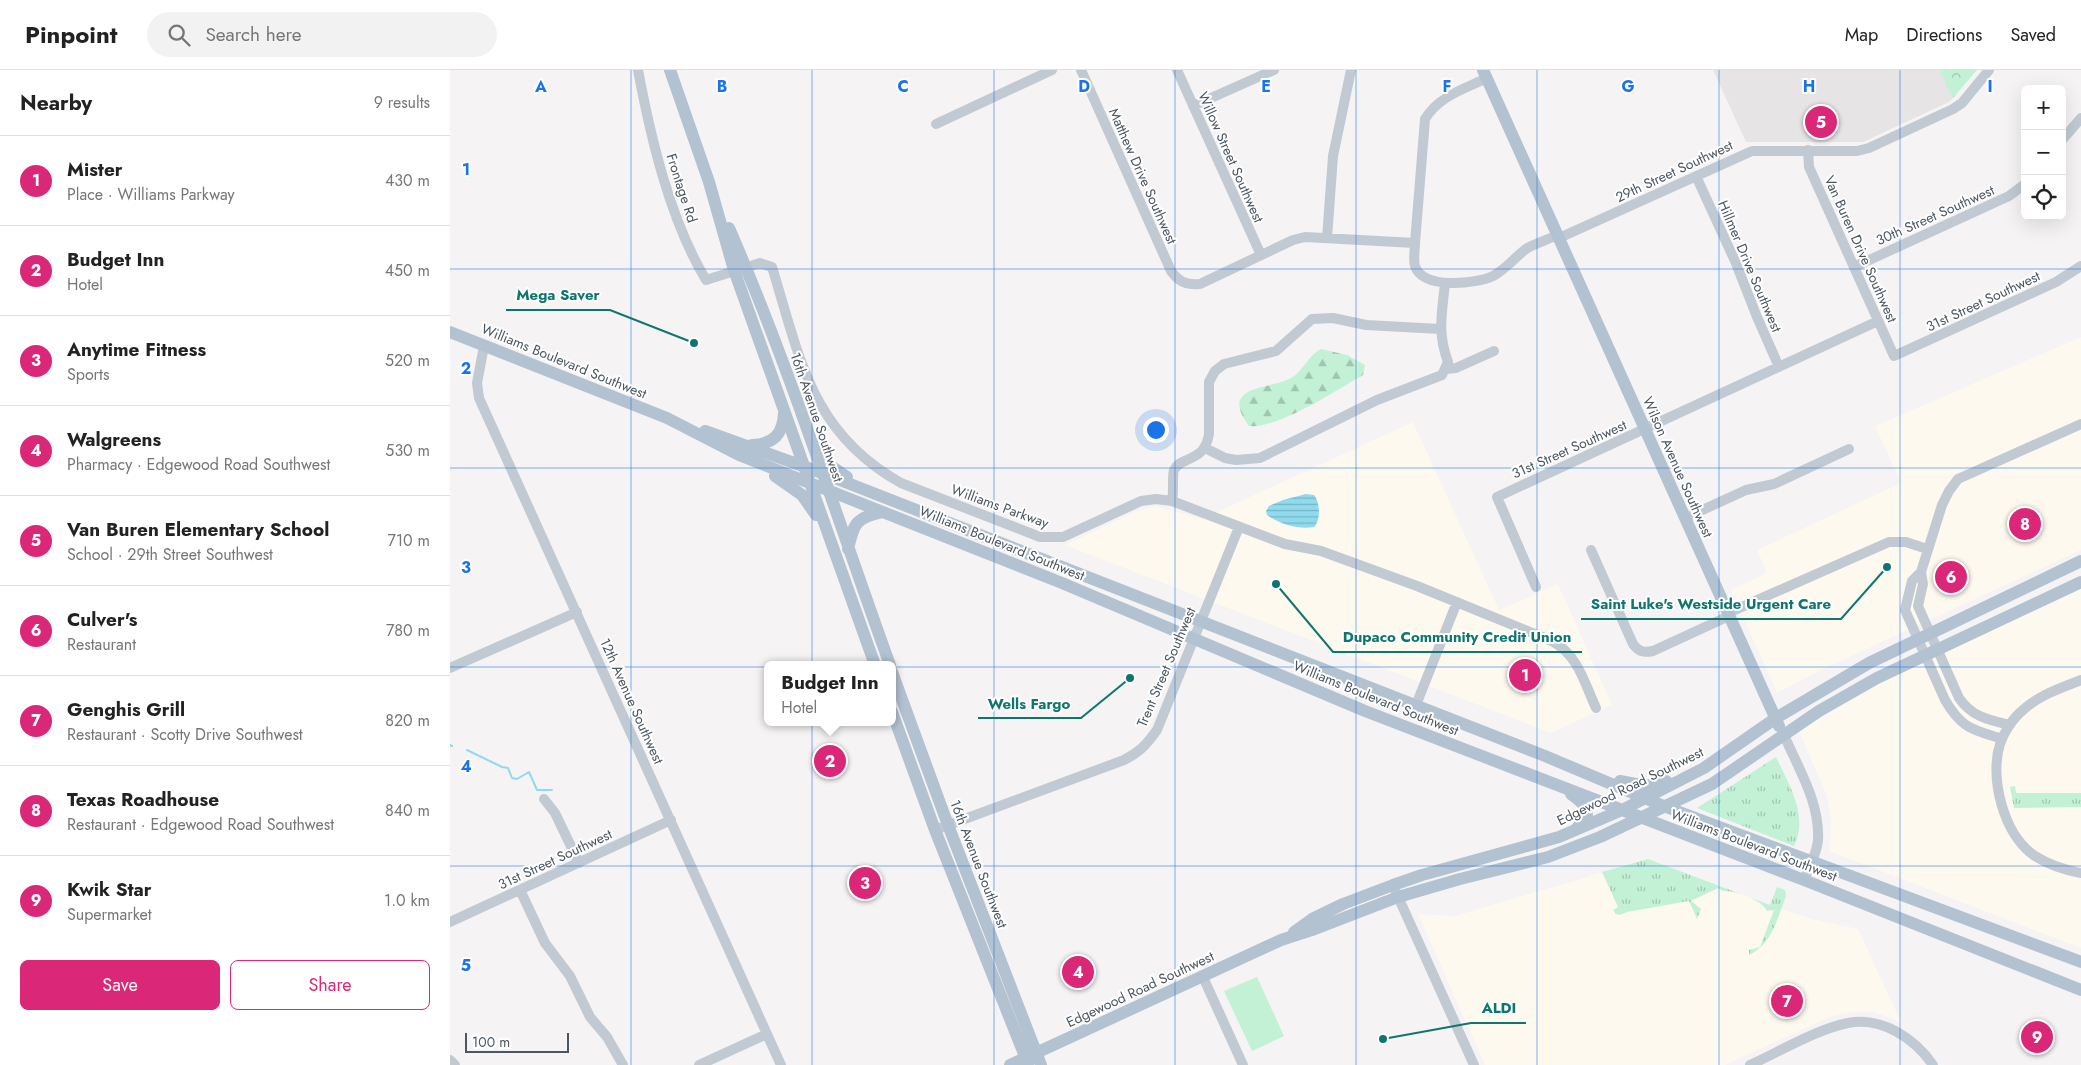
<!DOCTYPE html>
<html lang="en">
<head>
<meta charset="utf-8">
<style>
	body { margin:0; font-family:Jost,sans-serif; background:#f2f2f2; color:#222 }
	.controls { position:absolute; right:15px; top:15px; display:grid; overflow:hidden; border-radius:8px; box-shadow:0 5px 20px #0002 }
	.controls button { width:45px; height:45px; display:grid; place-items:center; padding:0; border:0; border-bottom:1px solid #e0e0e0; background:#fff; color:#222; font:25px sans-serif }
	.scale { position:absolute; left:15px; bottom:12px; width:104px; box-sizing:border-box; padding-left:5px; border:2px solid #4a5661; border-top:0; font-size:14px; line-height:18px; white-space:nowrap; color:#4a5661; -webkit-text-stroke:4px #fff; paint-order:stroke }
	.you { position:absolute; left:705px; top:359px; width:18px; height:18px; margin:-12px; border:4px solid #fff; border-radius:50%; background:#1a73e8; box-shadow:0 0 0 8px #1a73e833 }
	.badge { display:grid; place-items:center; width:32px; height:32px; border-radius:50%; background:#db2777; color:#fff; font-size:16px; font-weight:700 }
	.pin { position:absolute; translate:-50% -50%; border:2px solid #fff; box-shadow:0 1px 5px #0006 }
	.popup { position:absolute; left:314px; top:591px; width:132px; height:65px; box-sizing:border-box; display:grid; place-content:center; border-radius:8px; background:#fff; filter:drop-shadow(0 1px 4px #0005); font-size:16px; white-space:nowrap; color:#767676 }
	.popup b { font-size:19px; color:#222 }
	.popup::after { content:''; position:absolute; left:50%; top:100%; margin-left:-10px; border:10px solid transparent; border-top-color:#fff }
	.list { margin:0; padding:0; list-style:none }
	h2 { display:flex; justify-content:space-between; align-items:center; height:65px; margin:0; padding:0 20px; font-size:21px }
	h2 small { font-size:16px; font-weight:400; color:#767676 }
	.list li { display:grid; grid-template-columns:32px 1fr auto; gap:15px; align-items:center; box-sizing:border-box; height:90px; padding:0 20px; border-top:1px solid #e0e0e0 }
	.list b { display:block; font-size:19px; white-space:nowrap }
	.list p { margin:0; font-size:16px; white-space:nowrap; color:#767676 }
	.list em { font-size:16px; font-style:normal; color:#767676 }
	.actions { display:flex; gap:10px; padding:15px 20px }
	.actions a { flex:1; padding:11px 0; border:1px solid #db2777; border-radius:8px; text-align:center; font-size:18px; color:#db2777 }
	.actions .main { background:#db2777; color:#fff }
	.icon { flex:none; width:28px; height:28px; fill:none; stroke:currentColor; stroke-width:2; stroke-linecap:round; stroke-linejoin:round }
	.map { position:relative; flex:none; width:1631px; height:995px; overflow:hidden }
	header { display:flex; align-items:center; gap:30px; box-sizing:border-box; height:70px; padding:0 25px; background:#fff; border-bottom:1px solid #e0e0e0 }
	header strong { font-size:24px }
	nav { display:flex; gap:28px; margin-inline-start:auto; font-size:18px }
	.search { width:350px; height:45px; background:#f2f2f2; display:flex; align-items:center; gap:12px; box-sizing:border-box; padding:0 18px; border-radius:28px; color:#767676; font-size:19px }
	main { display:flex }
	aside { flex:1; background:#fff }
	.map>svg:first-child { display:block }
	.commercial { fill:#fdf9ef }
	.education { fill:#e6e4e5 }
	.grass { fill:url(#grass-tufts) }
	.forest { fill:url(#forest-firs) }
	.park { fill:url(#park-crowns) }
	.pitch { fill:#c3f1d5 }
	.water { fill:url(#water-rules) }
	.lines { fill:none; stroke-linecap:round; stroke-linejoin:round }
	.stream { stroke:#90daee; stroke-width:2 }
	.minor { stroke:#c1cad2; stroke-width:10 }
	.major { stroke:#b3c2d1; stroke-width:12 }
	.grid { fill:none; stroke:#1a73e8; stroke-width:1; stroke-opacity:0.55 }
	.labels { text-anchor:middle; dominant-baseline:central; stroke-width:4; stroke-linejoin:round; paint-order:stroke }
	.street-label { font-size:14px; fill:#4a5661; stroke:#fff }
	.grid-label { font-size:16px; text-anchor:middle; font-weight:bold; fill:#1a73e8; stroke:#fff; stroke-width:4; stroke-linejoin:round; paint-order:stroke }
	.leader { fill:none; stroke:#0f766e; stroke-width:2 }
	.callout-dot { fill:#0f766e; stroke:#fff; stroke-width:2 }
	.callout-label { font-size:15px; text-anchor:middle; font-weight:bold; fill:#0f766e; stroke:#fff; stroke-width:4; stroke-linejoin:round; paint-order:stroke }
</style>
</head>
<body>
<header>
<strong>Pinpoint</strong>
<div class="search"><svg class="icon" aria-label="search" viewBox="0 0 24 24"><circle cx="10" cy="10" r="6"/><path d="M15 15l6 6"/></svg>Search here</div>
<nav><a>Map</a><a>Directions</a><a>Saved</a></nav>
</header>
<main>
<aside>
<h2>Nearby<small>9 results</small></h2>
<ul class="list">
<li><span class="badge">1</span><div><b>Mister</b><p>Place · Williams Parkway</p></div><em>430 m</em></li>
<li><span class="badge">2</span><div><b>Budget Inn</b><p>Hotel</p></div><em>450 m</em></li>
<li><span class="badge">3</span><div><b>Anytime Fitness</b><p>Sports</p></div><em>520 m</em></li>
<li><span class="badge">4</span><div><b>Walgreens</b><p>Pharmacy · Edgewood Road Southwest</p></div><em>530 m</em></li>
<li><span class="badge">5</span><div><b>Van Buren Elementary School</b><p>School · 29th Street Southwest</p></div><em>710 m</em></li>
<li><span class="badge">6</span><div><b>Culver's</b><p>Restaurant</p></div><em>780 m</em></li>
<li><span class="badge">7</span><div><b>Genghis Grill</b><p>Restaurant · Scotty Drive Southwest</p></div><em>820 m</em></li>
<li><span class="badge">8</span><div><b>Texas Roadhouse</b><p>Restaurant · Edgewood Road Southwest</p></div><em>840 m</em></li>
<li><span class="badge">9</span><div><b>Kwik Star</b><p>Supermarket</p></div><em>1.0 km</em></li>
</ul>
<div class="actions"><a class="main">Save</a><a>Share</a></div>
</aside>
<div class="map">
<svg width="1631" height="995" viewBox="0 0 1631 995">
	<defs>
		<pattern id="grass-tufts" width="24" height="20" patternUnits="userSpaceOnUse" patternTransform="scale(1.25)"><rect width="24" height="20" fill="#c3f1d5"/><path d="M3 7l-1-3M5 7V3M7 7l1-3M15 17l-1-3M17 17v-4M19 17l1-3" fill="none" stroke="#a0c6b0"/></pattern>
		<pattern id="forest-firs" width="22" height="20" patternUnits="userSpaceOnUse" patternTransform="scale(1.25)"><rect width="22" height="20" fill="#c3f1d5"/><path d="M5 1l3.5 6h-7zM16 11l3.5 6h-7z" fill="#a0c6b0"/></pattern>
		<pattern id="park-crowns" width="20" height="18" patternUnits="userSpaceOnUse" patternTransform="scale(1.25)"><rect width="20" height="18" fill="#c3f1d5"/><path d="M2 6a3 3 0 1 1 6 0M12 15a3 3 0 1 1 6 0" fill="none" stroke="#a0c6b0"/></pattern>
		<pattern id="water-rules" width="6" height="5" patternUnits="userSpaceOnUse" patternTransform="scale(1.25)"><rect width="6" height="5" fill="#90daee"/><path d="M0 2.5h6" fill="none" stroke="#78b4c4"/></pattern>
	</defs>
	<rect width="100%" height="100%" fill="#f5f3f3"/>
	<!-- commercial -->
	<path class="commercial" d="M1631,267V480L1371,600L1327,623L1281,520L1317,503L1307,480L1451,413L1425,356Z
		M963,352L1049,540L1108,514L1162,635L1101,663L615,475L685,442L706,436L752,449Z
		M1631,517V878L1379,781L1381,752L1377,726L1349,661L1434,609Z
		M1198,789L1321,835L1362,849L1408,859L1451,952L1424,942H1402L1382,946L1275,995H1035L968,844L1005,846Z"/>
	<!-- education -->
	<path class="education" d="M1263,0H1489L1503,28L1499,32L1413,72H1296Z"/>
	<!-- grass -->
	<path class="grass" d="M1326,687C1339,715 1359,746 1344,776L1247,738Z
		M1565,716L1566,723H1631V737L1564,738L1560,717Z
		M1198,789L1320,835L1327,817L1335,820L1336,826C1327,849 1322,874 1299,885V880L1310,877L1324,840L1317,841C1312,831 1296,825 1283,822C1277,821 1273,822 1268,818L1241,831L1251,839L1247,849L1239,831L1177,842L1170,845L1166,844L1163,840L1168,837L1152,802Z"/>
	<!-- forest -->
	<path class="forest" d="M871,279L897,285L915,295L913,305C887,320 828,359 799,356C768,314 820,320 841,308C854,301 857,286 871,279Z"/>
	<!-- park -->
	<path class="park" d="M1489,0H1527L1503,28Z"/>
	<!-- pitch -->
	<path class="pitch" d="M807,907L834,966L802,981L774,921Z"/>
	<!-- water -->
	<path class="water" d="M856,424L864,425C870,432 871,450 864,457C849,460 829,454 817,445L816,441L819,436L833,430Z"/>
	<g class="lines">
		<!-- stream -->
		<path class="stream" d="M0,675L2,676
			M17,680L52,697L58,698L62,708L67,709L79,702L87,720H102"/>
		<!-- minor -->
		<path class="minor" d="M188,0C201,69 220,150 256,210L310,193L322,197C350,288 361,363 451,413L590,467H613L691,431L706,429L722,431L835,474L871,481L967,516L1102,571C1128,585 1134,612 1146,638
			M631,0L721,201C729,212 736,215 750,214L843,170L855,167L965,173C965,180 963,190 965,196C973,220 1026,214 1043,206C1056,199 1064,188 1076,179C1085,173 1098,170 1107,165
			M727,0L811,185
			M743,36L824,0
			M486,54L602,0
			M1612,70L1631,48
			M1358,80L1359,97L1444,286L1606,212L1631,196
			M1246,106L1285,191L1307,247L1329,297
			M877,168L883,86L901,0
			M1109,168L1302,81H1407L1419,78L1503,39L1512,33L1539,0
			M965,173L975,49C989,26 1014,19 1037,8
			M1404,197L1559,126L1575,114
			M34,276L27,313L29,328L331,995
			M996,299L1006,298L1044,281
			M755,378L775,388L786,390L810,388L927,330L992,305L998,292C987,262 992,244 995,213
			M722,431C724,423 722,404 724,400C731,385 754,394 759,364V312L765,301L774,294L826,281L862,249L883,248L916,255L990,259
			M1235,448L1296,420L1324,414L1399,379
			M1141,480L1183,574C1189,582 1194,583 1203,581L1279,546
			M1471,502L1462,511L1455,540L1495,630C1512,659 1522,659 1552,669
			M1086,517L1047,427L1428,251
			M1278,543L1439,472H1456L1477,479
			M0,598L127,542
			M1631,610C1611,618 1589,625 1573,640C1563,648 1554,662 1550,674C1539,708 1554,766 1585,786C1599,795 1615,800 1631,803
			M966,635L1007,532
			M1560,655C1539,650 1522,647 1509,628L1468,536L1473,514L1471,502L1492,435L1499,421L1508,409L1631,354
			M1334,665C1348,698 1370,732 1368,770C1367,783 1359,798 1354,810
			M94,729L105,743L129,793
			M485,760L674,690C691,681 696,675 707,660L789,457
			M70,820L95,873L120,906L140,947L157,967L173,995
			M945,820L1024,995
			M0,852L221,750
			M753,907L793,995
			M0,990L5,995
			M249,995L317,964
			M1300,995C1329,982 1367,959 1398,953C1432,946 1465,969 1483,995"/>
		<!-- major -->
		<path class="major" d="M220,0L259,112L284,200L425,595
			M1033,0L1329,656
			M279,158C341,300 387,449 440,595
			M0,262L217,348L289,385L612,513L915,641L1354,810L1631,920
			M255,361L372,403L1095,686L1216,737L1631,892
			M302,375C324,374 333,364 334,343
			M369,380L378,394L397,407
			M325,406L352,425L366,445
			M398,479C404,452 406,448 433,442
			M442,602L498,755L591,995
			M442,642L485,760L578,994
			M1170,711L1196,716L1216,711
			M1121,724C1130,731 1137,735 1137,747L1127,758
			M844,862L862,849L893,834L943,815L972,805L1109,767L1172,740L1254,698L1326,648L1419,593L1631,491
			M560,995L831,870L865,859L948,827L1010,809L1098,787L1150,767L1262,714L1369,641L1427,608L1631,512"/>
	</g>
	<!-- grid -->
	<path class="grid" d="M181,0V995M362,0V995M544,0V995M725,0V995M906,0V995M1087,0V995M1269,0V995M1450,0V995M0,199H1631M0,398H1631M0,597H1631M0,796H1631"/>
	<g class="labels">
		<!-- street labels -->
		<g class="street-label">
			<text transform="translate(781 87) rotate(66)">Willow Street Southwest</text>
			<text transform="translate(1224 101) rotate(-25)">29th Street Southwest</text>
			<text transform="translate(693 106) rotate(66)">Matthew Drive Southwest</text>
			<text transform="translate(232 118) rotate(72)">Frontage Rd</text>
			<text transform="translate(1485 145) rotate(-24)">30th Street Southwest</text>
			<text transform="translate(1411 179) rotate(66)">Van Buren Drive Southwest</text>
			<text transform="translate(1300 196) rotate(67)">Hillmer Drive Southwest</text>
			<text transform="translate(1533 231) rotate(-25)">31st Street Southwest</text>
			<text transform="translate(114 291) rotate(22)">Williams Boulevard Southwest</text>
			<text transform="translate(367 347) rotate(71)">16th Avenue Southwest</text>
			<text transform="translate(1119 379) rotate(-24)">31st Street Southwest</text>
			<text transform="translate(1228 397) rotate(66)">Wilson Avenue Southwest</text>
			<text transform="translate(550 436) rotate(20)">Williams Parkway</text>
			<text transform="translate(552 473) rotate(22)">Williams Boulevard Southwest</text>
			<text transform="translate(716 597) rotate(-67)">Trent Street Southwest</text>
			<text transform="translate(926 628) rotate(22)">Williams Boulevard Southwest</text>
			<text transform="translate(182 631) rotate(66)">12th Avenue Southwest</text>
			<text transform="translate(1180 716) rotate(-26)">Edgewood Road Southwest</text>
			<text transform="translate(1304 775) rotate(21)">Williams Boulevard Southwest</text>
			<text transform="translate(105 789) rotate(-25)">31st Street Southwest</text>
			<text transform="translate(529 794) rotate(69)">16th Avenue Southwest</text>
			<text transform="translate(690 919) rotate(-25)">Edgewood Road Southwest</text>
		</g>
	</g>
	<g class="grid-label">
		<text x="91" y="22">A</text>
		<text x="272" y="22">B</text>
		<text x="453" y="22">C</text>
		<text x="634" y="22">D</text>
		<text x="816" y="22">E</text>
		<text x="997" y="22">F</text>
		<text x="1178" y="22">G</text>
		<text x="1359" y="22">H</text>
		<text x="1540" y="22">I</text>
		<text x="16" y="105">1</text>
		<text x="16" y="304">2</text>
		<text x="16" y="503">3</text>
		<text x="16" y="702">4</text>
		<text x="16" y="901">5</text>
	</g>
	<!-- callouts -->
	<path class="leader" d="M244 273L160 240H56M1437 497L1391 549H1131M826 514L883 582H1132M680 608L631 648H528M933 969L1021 953H1076"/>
	<g class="callout-dot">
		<circle cx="244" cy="273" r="5"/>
		<circle cx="1437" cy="497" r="5"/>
		<circle cx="826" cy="514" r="5"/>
		<circle cx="680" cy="608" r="5"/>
		<circle cx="933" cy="969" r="5"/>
	</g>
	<g class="callout-label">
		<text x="108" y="230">Mega Saver</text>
		<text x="1261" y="539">Saint Luke's Westside Urgent Care</text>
		<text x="1007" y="572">Dupaco Community Credit Union</text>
		<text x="579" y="639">Wells Fargo</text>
		<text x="1049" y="943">ALDI</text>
	</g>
</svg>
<div class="controls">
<button>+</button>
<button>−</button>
<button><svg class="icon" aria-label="locate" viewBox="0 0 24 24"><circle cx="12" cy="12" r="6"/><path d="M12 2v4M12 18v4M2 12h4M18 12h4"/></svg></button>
</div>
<div class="scale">100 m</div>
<div class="you"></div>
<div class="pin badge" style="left:1075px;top:605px">1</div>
<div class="pin badge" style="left:380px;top:691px">2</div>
<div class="popup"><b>Budget Inn</b>Hotel</div>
<div class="pin badge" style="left:415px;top:813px">3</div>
<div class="pin badge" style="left:628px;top:902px">4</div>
<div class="pin badge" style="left:1371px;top:52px">5</div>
<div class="pin badge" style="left:1501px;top:507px">6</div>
<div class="pin badge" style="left:1337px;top:931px">7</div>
<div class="pin badge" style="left:1575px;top:454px">8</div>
<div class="pin badge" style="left:1587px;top:967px">9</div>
</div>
</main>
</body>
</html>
